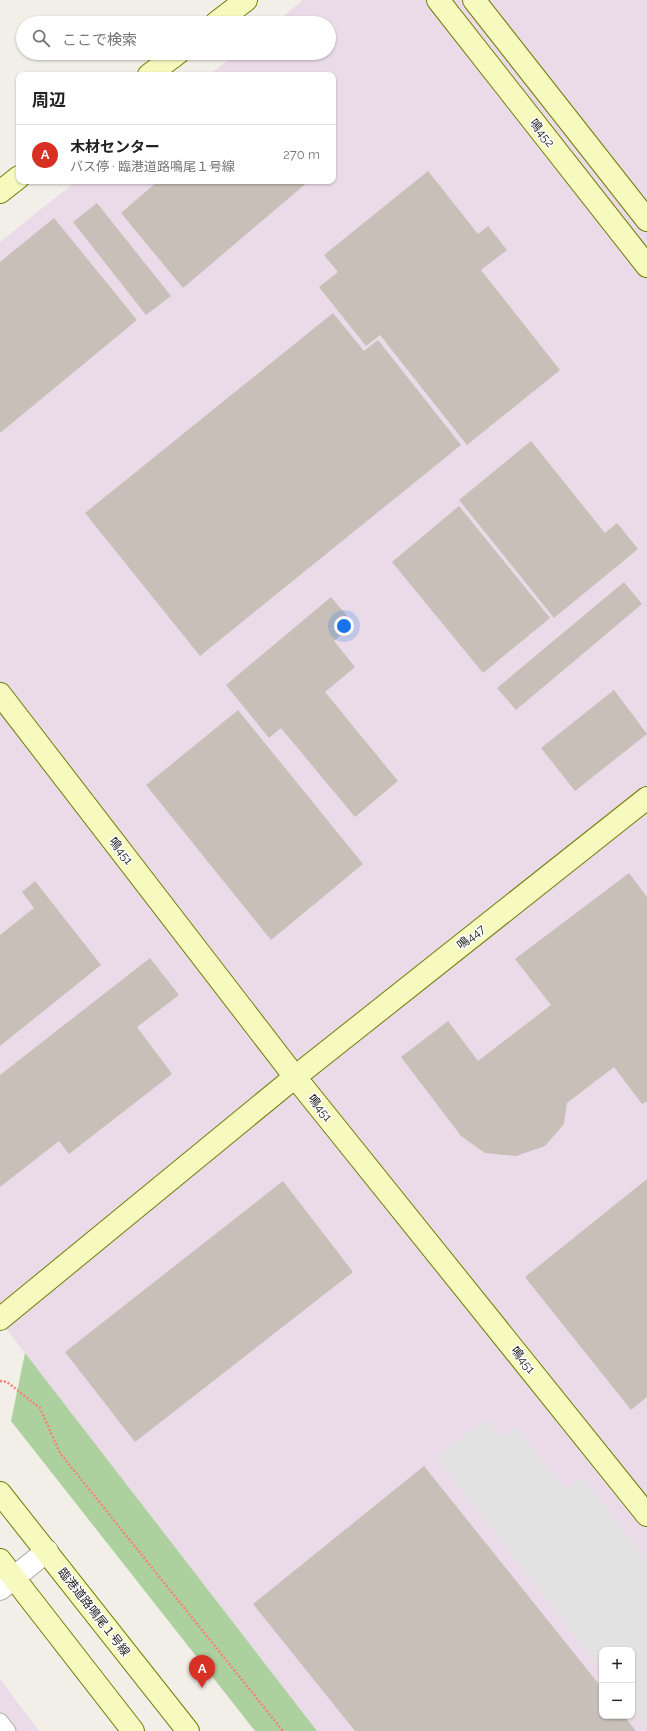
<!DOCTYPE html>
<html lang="ja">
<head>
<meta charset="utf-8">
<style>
	body { margin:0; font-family:Raleway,"Noto Sans JP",sans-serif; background:#f2f2f2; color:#222 }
	.controls { position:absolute; right:12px; bottom:12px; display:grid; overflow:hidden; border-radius:8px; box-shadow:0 1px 3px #0004 }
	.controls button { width:36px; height:36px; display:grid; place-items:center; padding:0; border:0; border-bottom:1px solid #e0e0e0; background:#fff; color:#222; font:20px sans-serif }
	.you { position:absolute; left:344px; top:626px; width:14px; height:14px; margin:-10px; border:3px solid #fff; border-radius:50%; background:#1a73e8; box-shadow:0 0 0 6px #1a73e833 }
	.badge { display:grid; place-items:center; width:26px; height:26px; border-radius:50%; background:#d93025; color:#fff; font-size:13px; font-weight:700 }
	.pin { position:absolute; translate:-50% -33px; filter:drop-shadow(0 1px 2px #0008) }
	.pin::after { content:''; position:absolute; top:21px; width:14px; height:12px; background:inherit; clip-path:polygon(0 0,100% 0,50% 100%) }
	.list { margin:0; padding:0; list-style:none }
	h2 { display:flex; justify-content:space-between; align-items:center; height:52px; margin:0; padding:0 16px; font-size:17px }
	h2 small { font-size:13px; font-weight:400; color:#767676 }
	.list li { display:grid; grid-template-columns:26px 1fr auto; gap:12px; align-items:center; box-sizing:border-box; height:60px; padding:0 16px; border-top:1px solid #e0e0e0 }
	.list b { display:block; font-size:15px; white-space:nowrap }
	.list p { margin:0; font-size:13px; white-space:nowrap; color:#767676 }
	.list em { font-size:13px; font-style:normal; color:#767676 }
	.icon { flex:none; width:22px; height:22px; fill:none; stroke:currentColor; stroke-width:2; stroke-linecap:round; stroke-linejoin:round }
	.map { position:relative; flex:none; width:647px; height:1731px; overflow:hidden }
	.search { position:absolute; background:#fff; box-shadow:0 1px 3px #0004; left:16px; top:16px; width:320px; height:44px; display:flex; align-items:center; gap:10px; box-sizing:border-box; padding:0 14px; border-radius:22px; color:#767676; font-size:15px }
	.panel { position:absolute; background:#fff; box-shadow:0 1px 3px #0004; left:16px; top:72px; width:320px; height:112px; border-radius:8px }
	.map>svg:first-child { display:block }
	.industrial { fill:#ebdbe8; fill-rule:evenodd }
	.forest { fill:#add19e }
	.parking { fill:#e2e2e2 }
	.building { fill:#c7bfb8 }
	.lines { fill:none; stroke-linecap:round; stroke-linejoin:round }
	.lane-casing { stroke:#a9a9a9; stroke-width:17 }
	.street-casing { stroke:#a9a9a9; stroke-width:24 }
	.secondary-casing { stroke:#707d05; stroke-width:24 }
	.path { stroke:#fa8072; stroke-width:2.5; stroke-dasharray:2 2; stroke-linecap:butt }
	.lane { stroke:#fff; stroke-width:15 }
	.street { stroke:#fff; stroke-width:22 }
	.secondary { stroke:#f7fabf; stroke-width:22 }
	.labels { text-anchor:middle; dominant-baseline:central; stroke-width:3; stroke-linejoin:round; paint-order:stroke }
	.street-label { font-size:12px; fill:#222; stroke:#fff }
</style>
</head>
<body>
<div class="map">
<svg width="647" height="1731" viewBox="0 0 647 1731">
	<rect width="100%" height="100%" fill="#f2efe9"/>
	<!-- industrial -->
	<path class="industrial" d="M303,0H647V1731H317L0,1321V242L76,181H333V75H209L237,53H329V23H275ZM602,1650H632V1716H602Z
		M0,1679L39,1731H0Z"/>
	<!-- forest -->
	<path class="forest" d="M25,1353L317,1731H255L11,1421Z"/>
	<!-- parking -->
	<path class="parking" d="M486,1419L501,1438L516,1427L565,1490L582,1477L647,1561V1729L632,1710V1650H602V1671L436,1457Z"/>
	<!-- building -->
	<path class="building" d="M428,171L478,234L488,226L507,250L481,270L560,370L467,445L380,335L366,346L319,287L338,272L324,255Z
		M158,181H309L183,288L121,213Z
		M97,203L171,296L146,315L73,222Z
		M54,218L137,320L0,433V262Z
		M333,313L364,351L378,340L461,445L200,656L85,513Z
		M531,441L605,533L617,523L638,549L554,618L459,500Z
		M459,506L550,618L483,673L392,562Z
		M624,582L642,604L516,710L497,688Z
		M331,597L354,624L334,641L355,667L325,692L398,781L355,817L281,728L269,738L226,685Z
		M614,690L647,734L575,791L541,748Z
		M238,710L363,864L271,940L146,785Z
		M629,873L647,897V1101L642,1104L614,1067L567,1103L564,1124L545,1146L516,1156L485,1153L461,1136L401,1057L448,1021L478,1061L551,1005L515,959Z
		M35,881L101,965L0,1046V935L34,908L22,892Z
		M150,958L179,995L137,1027L172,1074L69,1154L59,1141L0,1187V1075Z
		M647,1179V1397L631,1410L525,1277Z
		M283,1181L353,1272L135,1442L65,1352Z
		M424,1466L602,1688V1716H624L636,1731H355L253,1604Z"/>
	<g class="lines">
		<!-- lane casing -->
		<g class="lane-casing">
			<path id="lane" d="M0,1721L8,1731"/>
		</g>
		<!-- street casing -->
		<g class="street-casing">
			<path id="street" d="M0,1589L47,1551"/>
		</g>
		<!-- secondary casing -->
		<g class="secondary-casing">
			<path id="secondary" d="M438,0L647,266
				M474,0L647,220
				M216,23L246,0
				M149,75L178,53
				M0,192L19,177
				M0,694L295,1077L647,1515
				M0,1319L295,1077L647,798
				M0,1493L188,1731
				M0,1560L133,1731"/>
		</g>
		<!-- path -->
		<path class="path" d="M0,1381L7,1382L40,1408L60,1453L283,1731"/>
		<!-- lane -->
		<use href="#lane" class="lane"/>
		<!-- street -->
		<use href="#street" class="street"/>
		<!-- secondary -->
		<use href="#secondary" class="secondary"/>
	</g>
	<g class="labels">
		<!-- street labels -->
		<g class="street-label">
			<text transform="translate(542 133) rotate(52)">鳴452</text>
			<text transform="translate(121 851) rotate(52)">鳴451</text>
			<text transform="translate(471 937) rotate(-38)">鳴447</text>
			<text transform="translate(320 1108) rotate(51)">鳴451</text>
			<text transform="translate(523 1360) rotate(51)">鳴451</text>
			<text transform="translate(94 1612) rotate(52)">臨港道路鳴尾１号線</text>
		</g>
	</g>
</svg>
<div class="controls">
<button>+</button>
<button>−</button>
</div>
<div class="you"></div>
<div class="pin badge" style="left:202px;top:1688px">A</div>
<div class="search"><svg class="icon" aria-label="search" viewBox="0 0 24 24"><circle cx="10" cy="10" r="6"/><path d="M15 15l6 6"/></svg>ここで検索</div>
<section class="panel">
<h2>周辺<small></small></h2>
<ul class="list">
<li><span class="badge">A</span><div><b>木材センター</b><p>バス停 · 臨港道路鳴尾１号線</p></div><em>270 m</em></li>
</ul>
</section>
</div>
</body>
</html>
